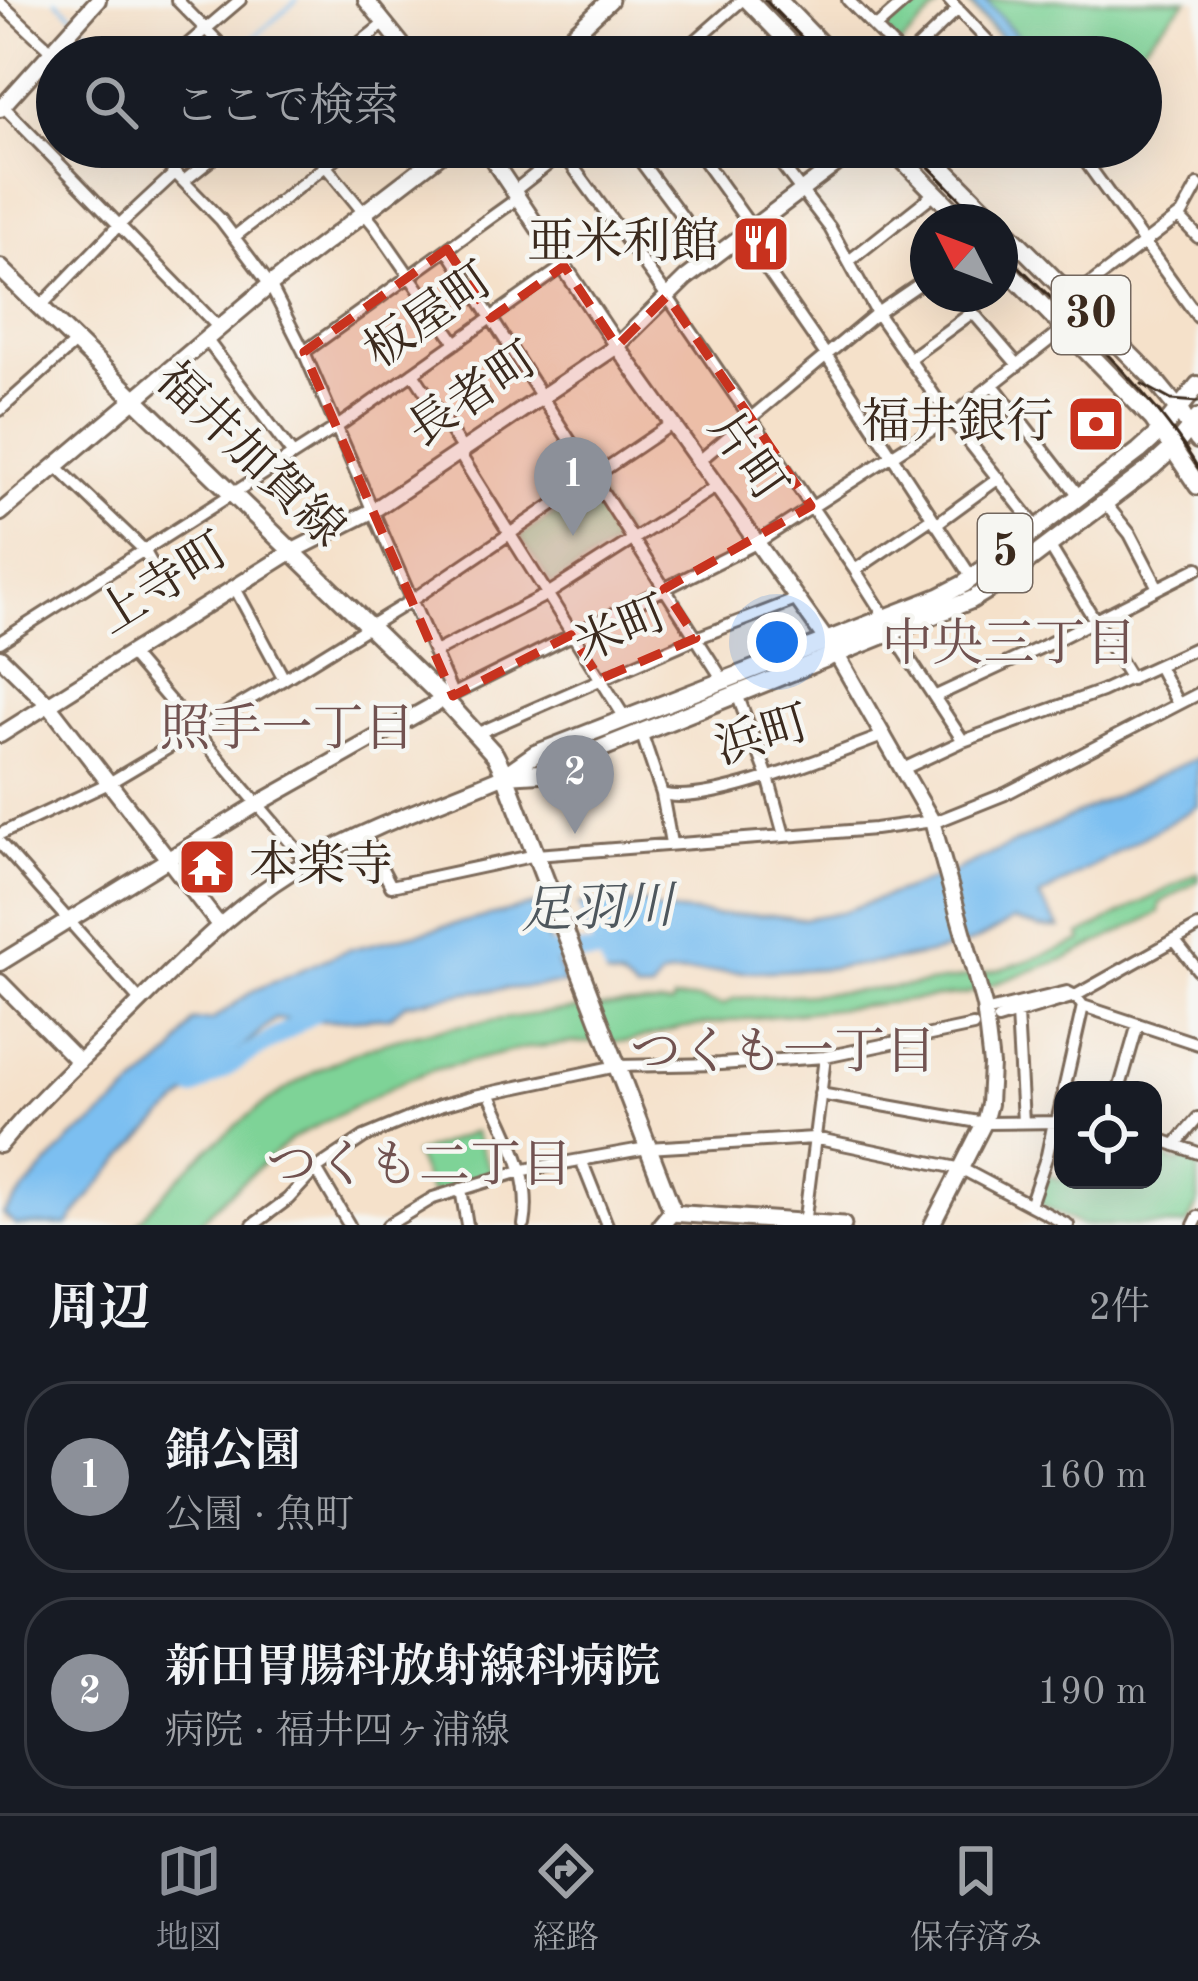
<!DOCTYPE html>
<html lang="ja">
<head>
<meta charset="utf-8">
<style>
	body { margin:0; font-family:"Old Standard TT","Noto Serif JP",serif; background:#20242c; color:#f1f3f6 }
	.controls { position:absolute; right:36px; bottom:36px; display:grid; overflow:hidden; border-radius:24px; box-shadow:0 12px 48px #0002 }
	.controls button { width:108px; height:108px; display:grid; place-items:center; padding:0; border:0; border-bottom:3px solid #363941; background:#171b24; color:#f1f3f6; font:60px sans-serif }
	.compass { position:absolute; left:910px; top:204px; width:108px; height:108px; border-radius:50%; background:#171b24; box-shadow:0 12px 48px #0002; rotate:312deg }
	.you { position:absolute; left:777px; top:642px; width:42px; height:42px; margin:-30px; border:9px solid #fff; border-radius:50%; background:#1a73e8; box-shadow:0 0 0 18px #1a73e833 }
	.badge { display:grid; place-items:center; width:78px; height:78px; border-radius:50%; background:#8c9099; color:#fff; font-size:39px; font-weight:700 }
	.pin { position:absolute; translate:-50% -99px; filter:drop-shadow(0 3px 6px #0008) }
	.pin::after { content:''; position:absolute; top:63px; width:42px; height:36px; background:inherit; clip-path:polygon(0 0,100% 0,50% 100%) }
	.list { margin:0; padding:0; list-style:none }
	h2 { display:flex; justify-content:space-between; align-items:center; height:156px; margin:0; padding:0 48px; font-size:51px }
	h2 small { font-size:39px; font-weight:400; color:#9ea1a6 }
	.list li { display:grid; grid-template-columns:78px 1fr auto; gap:36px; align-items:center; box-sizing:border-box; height:192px; margin:0 24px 24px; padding:0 24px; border:3px solid #363941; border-radius:48px }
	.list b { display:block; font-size:45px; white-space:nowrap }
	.list p { margin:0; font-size:39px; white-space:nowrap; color:#9ea1a6 }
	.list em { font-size:39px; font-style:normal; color:#9ea1a6 }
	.icon { flex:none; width:66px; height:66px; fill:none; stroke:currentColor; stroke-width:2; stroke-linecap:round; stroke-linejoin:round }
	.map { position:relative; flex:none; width:1198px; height:1225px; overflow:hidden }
	.search { position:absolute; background:#171b24; box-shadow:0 12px 48px #0002; left:36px; right:36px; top:36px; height:132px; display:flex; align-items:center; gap:30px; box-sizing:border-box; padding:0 42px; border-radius:66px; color:#9ea1a6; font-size:45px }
	.sheet { height:588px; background:#171b24 }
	nav { display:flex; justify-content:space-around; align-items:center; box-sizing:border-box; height:168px; border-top:3px solid #363941; background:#171b24; font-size:33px; color:#9ea1a6 }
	nav a { display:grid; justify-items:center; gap:6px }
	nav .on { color:#8c9099 }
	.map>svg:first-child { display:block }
	.green { fill:#7ed397; stroke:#5c7e5a; stroke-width:3 }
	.water { fill:#7bbff1; stroke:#5b7488; stroke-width:3 }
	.pier { fill:#f5e1ca }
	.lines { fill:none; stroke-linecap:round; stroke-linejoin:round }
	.stream { stroke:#7bbff1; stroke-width:3 }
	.river { stroke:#7bbff1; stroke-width:18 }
	.minor-casing { stroke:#7c6a5a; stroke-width:16 }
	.tertiary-casing { stroke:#7c6a5a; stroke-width:20 }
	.secondary-casing { stroke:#7c6a5a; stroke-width:21 }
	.primary-casing { stroke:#7c6a5a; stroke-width:22 }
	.minor { stroke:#fff; stroke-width:10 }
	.tertiary { stroke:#fff; stroke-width:14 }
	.secondary { stroke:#fff; stroke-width:15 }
	.primary { stroke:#fff; stroke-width:16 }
	.tram { stroke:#3b2a1e; stroke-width:3 }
	.marked { fill:#c8321e; fill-opacity:0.2; stroke:#c8321e; stroke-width:9; stroke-dasharray:24 15; stroke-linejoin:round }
	.labels { text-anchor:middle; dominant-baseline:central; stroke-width:9; stroke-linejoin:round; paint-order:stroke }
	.shield { fill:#f6f6f2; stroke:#73675e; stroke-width:3 }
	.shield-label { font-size:45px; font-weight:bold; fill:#3b2a1e }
	.poi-label { font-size:48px; fill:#3b2a1e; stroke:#f6f6f2; text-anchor:end }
	.street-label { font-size:48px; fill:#3b2a1e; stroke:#f6f6f2 }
	.neighbourhood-label { font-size:51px; fill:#715250; stroke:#f6f6f2 }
	.water-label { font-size:51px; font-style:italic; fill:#4e575d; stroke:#f6f6f2 }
</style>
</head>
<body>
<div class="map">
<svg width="1198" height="1225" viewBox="0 0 1198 1225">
	<rect width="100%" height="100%" fill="#f6f6f2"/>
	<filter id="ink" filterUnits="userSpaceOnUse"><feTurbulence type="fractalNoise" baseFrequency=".00833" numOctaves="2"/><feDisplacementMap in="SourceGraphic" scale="24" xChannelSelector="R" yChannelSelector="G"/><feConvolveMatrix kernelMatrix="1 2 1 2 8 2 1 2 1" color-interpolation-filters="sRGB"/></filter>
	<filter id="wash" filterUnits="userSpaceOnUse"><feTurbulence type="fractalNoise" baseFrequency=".004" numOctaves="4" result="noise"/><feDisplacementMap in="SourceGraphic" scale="48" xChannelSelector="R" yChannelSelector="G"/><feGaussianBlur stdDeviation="2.7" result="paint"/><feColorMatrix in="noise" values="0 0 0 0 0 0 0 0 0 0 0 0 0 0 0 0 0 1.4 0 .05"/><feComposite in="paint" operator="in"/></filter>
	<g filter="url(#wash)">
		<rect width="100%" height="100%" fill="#f5e1ca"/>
		<!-- green -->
		<path class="green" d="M913,0H934L938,8L899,46L881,27Z
			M965,0H1187L1136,52L1138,55L1136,57H1018Z
			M594,488L626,537L552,585L520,536Z
			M1198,873V881L1160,903L1159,913L1067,958L966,994L738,1020L680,1028L629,1041L571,1043L521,1049L433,1070L408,1079L290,1140L216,1205L198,1225H136C194,1156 268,1090 352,1054C398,1035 448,1027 496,1020C555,1011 612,1004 672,1005L673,1000L697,999L723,1005L735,998C818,994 903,991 985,973C1018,966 1051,952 1082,941L1080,935Z
			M474,1132L493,1176L431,1193L414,1154Z
			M1153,1153L1178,1163L1186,1157L1198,1163V1202L1187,1225H1081L1040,1204L1039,1198L1047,1176L1081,1182L1083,1180H1153Z"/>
		<!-- water -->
		<path class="water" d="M967,0H985L1037,57H1020Z
			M1198,757V806L1039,897L1060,928H1041L1013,920C997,929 981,940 964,945C908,962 829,970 771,971C734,973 696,969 660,977L652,991L636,992L621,979L600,976L570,905L649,903L657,910L716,915H771L802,919L842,912L949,874Z
			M535,905L565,984L468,992L405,1004L390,1017L330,1021L275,1019C202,1083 124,1145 68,1225H15L3,1214L72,1138L95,1122L173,1054L193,1021L212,1020L253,991L347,950Z"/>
		<!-- pier -->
		<path class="pier" d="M567,899H575L607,982L594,979L564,906Z"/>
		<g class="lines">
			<!-- stream -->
			<path class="stream" d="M56,0L74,16
				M85,27L118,57
				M237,52L297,0"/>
			<!-- river -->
			<path class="river" d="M534,953H614
				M193,1088L323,1008"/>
		</g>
	</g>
	<g filter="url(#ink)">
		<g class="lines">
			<!-- minor casing -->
			<g class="minor-casing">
				<path id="minor" d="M177,0L233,57
					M848,0L875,28
					M949,0L1003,57
					M0,3L58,57
					M173,57L240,0
					M342,57L385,23
					M677,57L742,0
					M904,57L875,28L907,0
					M908,57L958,9
					M3,106L219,328
					M150,147L221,220L270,285L304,352L453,696
					M310,147L374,225L456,343
					M630,147L713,258
					M694,147L752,228
					M768,147L830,228L877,313L950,418L1038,529
					M1075,147L1198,317
					M563,153L667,296L855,570L885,617
					M184,181L227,147
					M514,191L570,147
					M1179,217L1198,237
					M743,235L826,355L972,578
					M234,237L350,147
					M447,249L723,680
					M849,261L935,193
					M957,294L1018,365
					M40,307L118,226L175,173
					M206,339L293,455
					M304,352L518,198
					M910,358L973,312
					M413,373L463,450
					M993,385L1080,497
					M0,410L76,342
					M459,453L625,718
					M699,461L877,313L928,278
					M56,466L144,550L168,593
					M1105,503L1130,534L1158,588
					M936,524L999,478
					M1049,545L1131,679
					M855,570L932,518
					M235,588L284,679
					M893,634L963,741
					M0,642L337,427L564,266
					M435,652L546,595L717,486
					M129,653L307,862
					M1158,666L1178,704
					M737,694L768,777L784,835
					M936,696L1044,646L1198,568
					M444,699L758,542L950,418L1057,334L1081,291L1182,214L1198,185
					M641,732L662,794L671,843
					M476,734L696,638L798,599
					M903,769L963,741L1102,691L1198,647
					M662,794C708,807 836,753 885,735
					M0,834L109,783L284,679L412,600L673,423
					M364,834L391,886L536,855L875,829L940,820L1005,794L1198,694
					M0,843L141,1002
					M1175,941L1198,970
					M984,1012L1067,992L1075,996L1083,1006L1198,1044
					M1017,1014L1023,1122
					M998,1019L1075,996L1198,927
					M1064,1090L1083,1006
					M1119,1090L1138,1024
					M489,1093C508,1136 533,1176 524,1225
					M820,1094L984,1123L1063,1122
					M1057,1122L1063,1096
					M1153,1137L1198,1153
					M1175,1145L1198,1118
					M582,1162L607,1225
					M316,1169L349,1225
					M461,1189L467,1225
					M1030,1205L1047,1155L1054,1122
					M253,1225L288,1199L316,1169L364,1137L439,1106L475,1096L617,1066L720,1064L825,1057L973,1026
					M388,1225L433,1198L524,1170L647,1148L814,1138L962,1169L1068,1225
					M804,1225L825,1057
					M1194,1225L1198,1217"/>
			</g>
			<!-- tertiary casing -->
			<g class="tertiary-casing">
				<path id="tertiary" d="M366,0L412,57
					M0,109L98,0
					M484,147L617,346L837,655L932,821L984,1006L991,1065L989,1104L984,1123L932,1225
					M0,657L48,704L219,925
					M0,735L291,552L374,510L617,346L686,278L859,147
					M0,963L256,805L444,699
					M0,982L79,1062
					M0,1145C37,1100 81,1060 122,1020C181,962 238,900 311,860C373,825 440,803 505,775"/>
			</g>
			<!-- secondary casing -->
			<g class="secondary-casing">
				<path id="secondary" d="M549,57L610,0
					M0,513L270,285L450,147
					M671,1213L843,1225"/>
			</g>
			<!-- primary casing -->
			<g class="primary-casing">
				<path id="primary" d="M748,0L803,57
					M778,0L833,57
					M890,147L964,222
					M922,147L997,222
					M1000,225L1152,377L1179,410L1198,440
					M1000,262L1153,419L1198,486
					M0,268L444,699L495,755L505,775L671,1207V1213L661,1225
					M505,775L535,754L939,597L964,584L1139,451L1162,430L1198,385
					M505,775L540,773L971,600L999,583L1152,467L1174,447L1198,418"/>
			</g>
			<!-- minor -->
			<use href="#minor" class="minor"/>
			<!-- tertiary -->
			<use href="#tertiary" class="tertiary"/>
			<!-- secondary -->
			<use href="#secondary" class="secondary"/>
			<!-- primary -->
			<use href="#primary" class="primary"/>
			<!-- tram -->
			<path class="tram" d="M765,0L821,57
				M910,147L983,222
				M1000,247C1067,316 1149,386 1198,468
				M1142,384L1171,400L1198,402"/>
		</g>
	</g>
	<!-- marked area -->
	<path class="marked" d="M447,249L491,318L564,266L617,346L667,296L811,506L664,589L696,638L600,679L571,635L453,696L304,352Z"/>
	<!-- icons -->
	<defs>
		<g id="restaurant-square" transform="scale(3)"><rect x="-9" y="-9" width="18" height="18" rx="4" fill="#c8321e" stroke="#f6f6f2"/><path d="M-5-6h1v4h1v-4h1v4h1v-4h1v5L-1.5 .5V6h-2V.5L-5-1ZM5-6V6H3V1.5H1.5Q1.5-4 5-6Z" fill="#fff"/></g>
		<g id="bank-square" transform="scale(3)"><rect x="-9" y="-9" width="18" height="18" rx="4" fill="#c8321e" stroke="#f6f6f2"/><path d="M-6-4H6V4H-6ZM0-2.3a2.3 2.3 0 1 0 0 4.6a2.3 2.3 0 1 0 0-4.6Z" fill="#fff"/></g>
		<g id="temple-square" transform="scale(3)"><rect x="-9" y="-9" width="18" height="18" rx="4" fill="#c8321e" stroke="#f6f6f2"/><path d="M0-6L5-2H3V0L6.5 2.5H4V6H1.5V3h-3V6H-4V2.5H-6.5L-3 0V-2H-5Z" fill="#fff"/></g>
	</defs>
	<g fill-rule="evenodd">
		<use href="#restaurant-square" x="761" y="244"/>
		<use href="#bank-square" x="1096" y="424"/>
		<use href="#temple-square" x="207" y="867"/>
	</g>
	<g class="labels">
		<!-- shield labels -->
		<g class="shield">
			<rect x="1052" y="276" width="78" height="78" rx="9"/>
			<rect x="978" y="514" width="54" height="78" rx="9"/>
		</g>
		<g class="shield-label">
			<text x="1091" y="315">30</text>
			<text x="1005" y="553">5</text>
		</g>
		<!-- poi labels -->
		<g class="poi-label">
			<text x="719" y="244">亜米利館</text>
			<text x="1054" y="424">福井銀行</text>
			<text x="249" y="867" text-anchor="start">本楽寺</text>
		</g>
		<!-- street labels -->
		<g class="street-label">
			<text transform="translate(430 317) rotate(-35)">板屋町</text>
			<text transform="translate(474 396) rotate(-34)">長者町</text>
			<text transform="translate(249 456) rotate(44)">福井加賀線</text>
			<text transform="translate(746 458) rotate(55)">片町</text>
			<text transform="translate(164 585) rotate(-32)">上寺町</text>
			<text transform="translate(622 631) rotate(-23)">米町</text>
			<text transform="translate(763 737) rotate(-17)">浜町</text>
		</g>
		<!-- neighbourhood labels -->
		<g class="neighbourhood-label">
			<text x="1009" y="646">中央三丁目</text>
			<text x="287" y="731">照手一丁目</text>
			<text x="783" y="1054">つくも一丁目</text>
			<text x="419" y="1167">つくも二丁目</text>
		</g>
		<!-- water labels -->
		<g class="water-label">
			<text transform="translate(597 911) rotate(-2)">足羽川</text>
		</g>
	</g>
</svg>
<div class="controls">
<button><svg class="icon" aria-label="locate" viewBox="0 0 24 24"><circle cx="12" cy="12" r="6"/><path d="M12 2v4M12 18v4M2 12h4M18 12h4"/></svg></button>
</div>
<svg class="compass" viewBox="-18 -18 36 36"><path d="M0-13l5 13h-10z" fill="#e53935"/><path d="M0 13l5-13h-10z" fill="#9ea1a6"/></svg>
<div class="you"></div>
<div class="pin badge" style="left:573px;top:536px">1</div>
<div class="pin badge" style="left:575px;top:834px">2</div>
<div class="search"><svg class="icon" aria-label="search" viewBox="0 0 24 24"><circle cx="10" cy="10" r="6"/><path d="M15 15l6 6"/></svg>ここで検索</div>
</div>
<section class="sheet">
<h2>周辺<small>2件</small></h2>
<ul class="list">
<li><span class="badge">1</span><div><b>錦公園</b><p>公園 · 魚町</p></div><em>160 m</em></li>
<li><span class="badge">2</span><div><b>新田胃腸科放射線科病院</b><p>病院 · 福井四ヶ浦線</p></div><em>190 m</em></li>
</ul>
</section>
<nav>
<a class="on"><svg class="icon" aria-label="map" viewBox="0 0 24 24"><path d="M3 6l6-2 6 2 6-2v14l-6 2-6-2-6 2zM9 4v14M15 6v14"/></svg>地図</a>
<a><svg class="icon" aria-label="directions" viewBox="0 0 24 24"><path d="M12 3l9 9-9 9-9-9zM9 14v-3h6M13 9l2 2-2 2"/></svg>経路</a>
<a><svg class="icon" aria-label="saved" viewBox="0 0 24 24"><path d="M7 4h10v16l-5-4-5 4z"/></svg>保存済み</a>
</nav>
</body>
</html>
